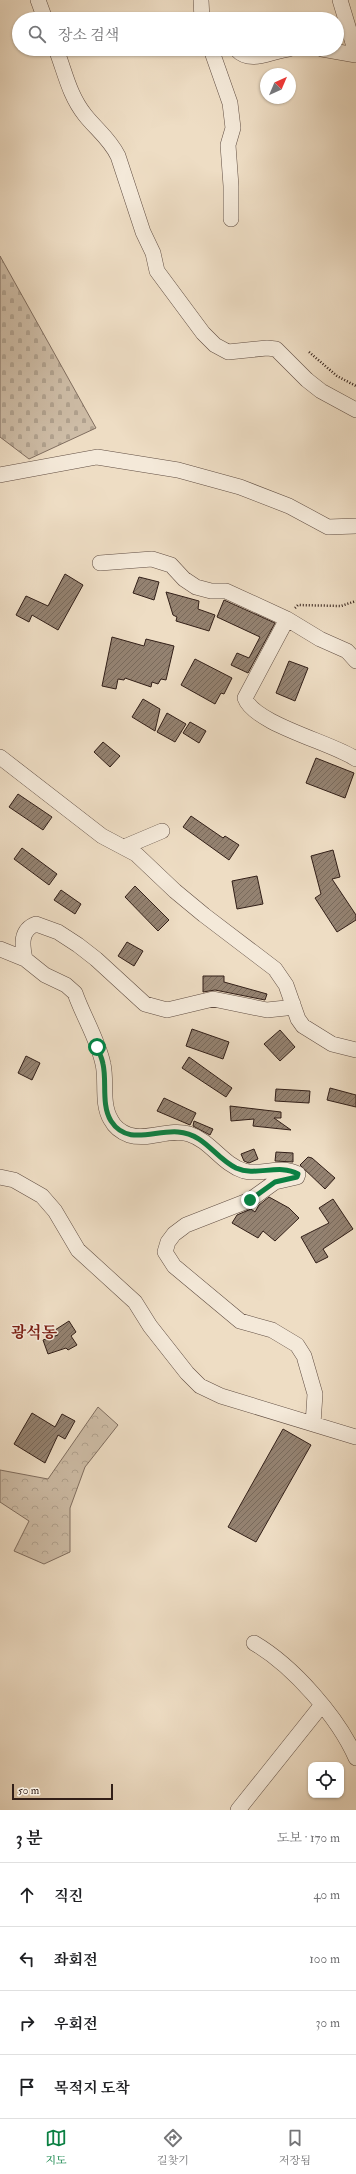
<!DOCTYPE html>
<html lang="ko">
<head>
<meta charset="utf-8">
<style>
	body { margin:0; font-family:"IM FELL Double Pica","Noto Serif KR",serif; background:#f6f6f6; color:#202124 }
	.controls { position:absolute; right:12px; bottom:12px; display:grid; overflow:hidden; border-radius:8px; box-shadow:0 1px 3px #0004 }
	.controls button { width:36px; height:36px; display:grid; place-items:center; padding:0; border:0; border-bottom:1px solid #e0e0e0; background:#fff; color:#202124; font:20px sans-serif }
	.compass { position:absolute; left:260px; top:68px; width:36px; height:36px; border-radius:50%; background:#fff; box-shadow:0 1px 3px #0004; rotate:44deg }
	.scale { position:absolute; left:12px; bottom:10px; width:101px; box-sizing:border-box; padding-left:4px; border:2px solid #321f18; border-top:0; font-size:11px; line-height:14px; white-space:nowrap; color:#321f18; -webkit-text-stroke:3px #f4e9d9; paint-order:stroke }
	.stop { position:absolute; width:12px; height:12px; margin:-9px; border:3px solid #0b8043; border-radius:50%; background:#fff }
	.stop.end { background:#0b8043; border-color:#fff; box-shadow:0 1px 4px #0008 }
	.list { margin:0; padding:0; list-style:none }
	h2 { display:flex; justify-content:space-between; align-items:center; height:52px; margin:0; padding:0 16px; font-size:17px }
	h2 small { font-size:13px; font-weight:400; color:#757577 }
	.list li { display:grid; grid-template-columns:26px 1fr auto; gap:12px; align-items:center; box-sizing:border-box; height:64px; padding:0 16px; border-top:1px solid #e0e0e0 }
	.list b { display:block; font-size:15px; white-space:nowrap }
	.list em { font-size:13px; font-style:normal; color:#757577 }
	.icon { flex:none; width:22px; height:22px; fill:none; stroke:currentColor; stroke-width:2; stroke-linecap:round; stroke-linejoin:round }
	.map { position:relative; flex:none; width:356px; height:1810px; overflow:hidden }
	.search { position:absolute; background:#fff; box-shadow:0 1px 3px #0004; left:12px; right:12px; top:12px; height:44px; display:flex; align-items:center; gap:10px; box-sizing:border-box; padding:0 14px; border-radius:22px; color:#757577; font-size:15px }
	.sheet { height:308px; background:#fff }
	nav { display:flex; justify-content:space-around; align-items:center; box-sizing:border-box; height:56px; border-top:1px solid #e0e0e0; background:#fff; font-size:11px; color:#757577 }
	nav a { display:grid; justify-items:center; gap:2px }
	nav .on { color:#0b8043 }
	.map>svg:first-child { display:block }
	.forest { fill:url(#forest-crowns); stroke:#806e60 }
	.cemetery { fill:url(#cemetery-stones); stroke:#806e60 }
	.building { fill:url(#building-hatch); stroke:#321f18 }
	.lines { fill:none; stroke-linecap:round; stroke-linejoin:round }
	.minor-casing { stroke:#614e43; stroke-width:16 }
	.path { stroke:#321f18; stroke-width:2.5; stroke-dasharray:1 2; stroke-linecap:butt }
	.minor { stroke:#f4e9d9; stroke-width:15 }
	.route { stroke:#0b8043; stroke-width:5 }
	.labels { text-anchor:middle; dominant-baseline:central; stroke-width:3; stroke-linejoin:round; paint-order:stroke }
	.quarter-label { font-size:16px; font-weight:bold; fill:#7a1f14; stroke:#f4e9d9 }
</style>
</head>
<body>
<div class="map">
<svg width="356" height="1810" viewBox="0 0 356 1810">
	<defs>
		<pattern id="forest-crowns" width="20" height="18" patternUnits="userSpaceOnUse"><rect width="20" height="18" fill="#cebda7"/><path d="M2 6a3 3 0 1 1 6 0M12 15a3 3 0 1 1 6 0" fill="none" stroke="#b1a28f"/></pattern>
		<pattern id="cemetery-stones" width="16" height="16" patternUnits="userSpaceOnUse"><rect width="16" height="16" fill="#cebda7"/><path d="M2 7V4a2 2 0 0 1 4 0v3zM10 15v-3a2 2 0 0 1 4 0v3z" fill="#b1a28f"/></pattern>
		<pattern id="building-hatch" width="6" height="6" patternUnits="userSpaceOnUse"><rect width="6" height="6" fill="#948271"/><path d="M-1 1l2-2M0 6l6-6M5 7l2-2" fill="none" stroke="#796a5c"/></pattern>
	</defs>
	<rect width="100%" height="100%" fill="#eeddc4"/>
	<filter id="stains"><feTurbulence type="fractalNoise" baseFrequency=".005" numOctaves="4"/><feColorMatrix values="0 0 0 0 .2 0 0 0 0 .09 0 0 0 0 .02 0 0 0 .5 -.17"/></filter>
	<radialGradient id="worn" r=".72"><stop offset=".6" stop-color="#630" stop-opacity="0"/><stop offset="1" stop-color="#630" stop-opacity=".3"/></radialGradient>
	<!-- forest -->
	<path class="forest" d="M98,1407L118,1425L85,1467L70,1508V1552L44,1564L14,1551L29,1521L0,1502V1470L48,1479Z"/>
	<!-- cemetery -->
	<path class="cemetery" d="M0,256L96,428L29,459L0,437Z"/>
	<!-- building -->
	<path class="building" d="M65,574L83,585L58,630L32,615L29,622L16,615L26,596L48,606Z
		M139,577L159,582L154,600L133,593Z
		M166,592L199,601L198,609L215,615L209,631L176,621L177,617L173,615Z
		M224,600L275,623L248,673L231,665L237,653L249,658L260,637L217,617Z
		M112,637L144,646L146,639L174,646L166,680L161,679L158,684L152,682L151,687L125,678L124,680L118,679L116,689L102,686Z
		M195,659L232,678L224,694L221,693L215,704L181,685Z
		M289,661L308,668L295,701L276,693Z
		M143,699L160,709L155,731L132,717Z
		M167,713L186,724L175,742L157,732Z
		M190,722L206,731L199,743L183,733Z
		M103,742L120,756L110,767L94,752Z
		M316,758L354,773L345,798L306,783Z
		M18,794L52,817L43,830L9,807Z
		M191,816L223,838L225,836L239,845L229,860L183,827Z
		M22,848L57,874L49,885L14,859Z
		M333,850L340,877L332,879L356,915V920L337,932L315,898L321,894L311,856Z
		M257,876L263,904L237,909L232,881Z
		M135,886L169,920L158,931L125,897Z
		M61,890L81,904L75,914L54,900Z
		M127,942L143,951L134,966L118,956Z
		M203,976H224V982L267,994L265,1000L215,990L203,992Z
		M192,1029L229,1042L223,1059L186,1046Z
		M280,1030L295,1047L280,1061L264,1044Z
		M26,1056L40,1063L32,1080L18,1073Z
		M189,1057L232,1088L226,1097L182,1068Z
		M330,1088L356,1095V1107L327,1100Z
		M276,1089L310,1091L309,1103L275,1101Z
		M164,1098L196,1113L190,1125L157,1111Z
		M230,1106L281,1112V1118H274L291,1130L253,1126L254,1119L231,1121Z
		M194,1121L213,1129L210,1135L193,1126Z
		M254,1149L258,1159L249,1163L244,1161L241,1154Z
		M276,1152L293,1153V1162L275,1161Z
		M308,1157L312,1158L335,1178L325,1189L300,1165Z
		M269,1197L289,1208L299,1218L275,1241L263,1231L258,1238L232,1223L237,1215L251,1209L255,1212L259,1205Z
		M333,1199L353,1229L323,1249L328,1257L316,1263L301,1237L329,1223L319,1208Z
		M69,1321L76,1332L71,1336L77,1345L68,1350L66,1348L48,1354L43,1340L58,1335L55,1330Z
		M32,1413L55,1427L62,1414L75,1421L65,1439L58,1435L45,1463L14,1444Z
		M283,1429L311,1445L256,1542L228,1527Z"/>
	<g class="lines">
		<!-- minor casing -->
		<g class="minor-casing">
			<path id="minor" d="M38,0L45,19
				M201,0L202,19
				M340,0L356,53
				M56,49C65,72 69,95 85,115C96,129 110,139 118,156L143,232L153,253L157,271L203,333L215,345L228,352L267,348L276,349L307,380L321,391L356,410
				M211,49L230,103L233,128L228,145L231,186V219
				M236,49C251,65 270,51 289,49
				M322,49L356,55
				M0,475L97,457L178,470L240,487L289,506L328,527L356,526
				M100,563L152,559L171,565L184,579L196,587L211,591H226L287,619
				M356,661L347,651L320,639L287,619L245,698C254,724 333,743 356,759
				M0,757L102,836L136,854L175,891L204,915L275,969L286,985L298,1019L303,1026L332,1044L356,1050
				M124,847L162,831
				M0,949L25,959L45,975L66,985L75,993C83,1016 98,1040 103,1064C107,1081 101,1104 111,1120C115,1128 121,1132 129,1135C149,1141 169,1128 189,1134C211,1141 222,1164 244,1171C263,1176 279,1164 298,1174L297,1177L275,1182L250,1200L186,1225L174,1234L168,1242L165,1252L174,1266L240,1321L272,1330L297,1345L304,1356L315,1394L313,1424
				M25,959C22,945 20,930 36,924L58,932L78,945L96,959L145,1004L167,1010L213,999L267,1010L286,1008L293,1004
				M0,1177L14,1180L42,1196L55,1211L78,1250L135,1302L150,1326L187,1373L200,1386L221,1396L356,1437
				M254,1643C293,1666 338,1717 356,1758
				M238,1810L321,1706"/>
		</g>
		<!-- path -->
		<path class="path" d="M309,352L337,376L356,386
			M295,608L298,605L341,606L356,601"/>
		<!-- minor -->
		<use href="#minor" class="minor"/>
	</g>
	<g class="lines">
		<!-- route -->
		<path class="route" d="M97,1047C99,1052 102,1058 103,1064C107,1081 101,1105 111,1121C127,1146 154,1130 178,1132C205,1134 214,1157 236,1168C256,1177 279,1163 298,1174L297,1177L275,1182L250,1200"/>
	</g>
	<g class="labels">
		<!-- quarter labels -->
		<g class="quarter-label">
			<text x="34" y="1333">광석동</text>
		</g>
	</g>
	<rect width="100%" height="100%" filter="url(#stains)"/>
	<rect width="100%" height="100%" fill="url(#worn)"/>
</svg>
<div class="controls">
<button><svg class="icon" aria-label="locate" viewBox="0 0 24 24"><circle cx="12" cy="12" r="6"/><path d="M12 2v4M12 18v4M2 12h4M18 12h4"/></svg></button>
</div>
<svg class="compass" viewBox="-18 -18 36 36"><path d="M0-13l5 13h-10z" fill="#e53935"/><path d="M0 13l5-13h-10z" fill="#757577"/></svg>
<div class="scale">50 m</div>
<div class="stop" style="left:97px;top:1047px"></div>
<div class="stop end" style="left:250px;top:1200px"></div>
<div class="search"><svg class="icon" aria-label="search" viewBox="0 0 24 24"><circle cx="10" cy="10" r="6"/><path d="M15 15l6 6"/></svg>장소 검색</div>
</div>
<section class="sheet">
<h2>3 분<small>도보 · 170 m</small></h2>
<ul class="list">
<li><svg class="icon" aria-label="ahead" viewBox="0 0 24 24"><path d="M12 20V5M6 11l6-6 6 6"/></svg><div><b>직진</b></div><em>40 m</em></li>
<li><svg class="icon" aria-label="left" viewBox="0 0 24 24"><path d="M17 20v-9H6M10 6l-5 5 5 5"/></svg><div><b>좌회전</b></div><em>100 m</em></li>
<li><svg class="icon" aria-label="right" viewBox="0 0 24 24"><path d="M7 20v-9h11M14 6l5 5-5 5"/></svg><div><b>우회전</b></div><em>30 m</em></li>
<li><svg class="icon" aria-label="arrive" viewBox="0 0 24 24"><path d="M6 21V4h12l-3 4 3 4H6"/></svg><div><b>목적지 도착</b></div></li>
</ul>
</section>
<nav>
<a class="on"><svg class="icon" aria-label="map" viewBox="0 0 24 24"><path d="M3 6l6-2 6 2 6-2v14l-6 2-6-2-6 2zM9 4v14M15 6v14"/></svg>지도</a>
<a><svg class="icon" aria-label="directions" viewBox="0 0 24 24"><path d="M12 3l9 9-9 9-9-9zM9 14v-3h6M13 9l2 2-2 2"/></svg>길찾기</a>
<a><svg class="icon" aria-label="saved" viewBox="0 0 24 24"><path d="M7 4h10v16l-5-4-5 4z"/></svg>저장됨</a>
</nav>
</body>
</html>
